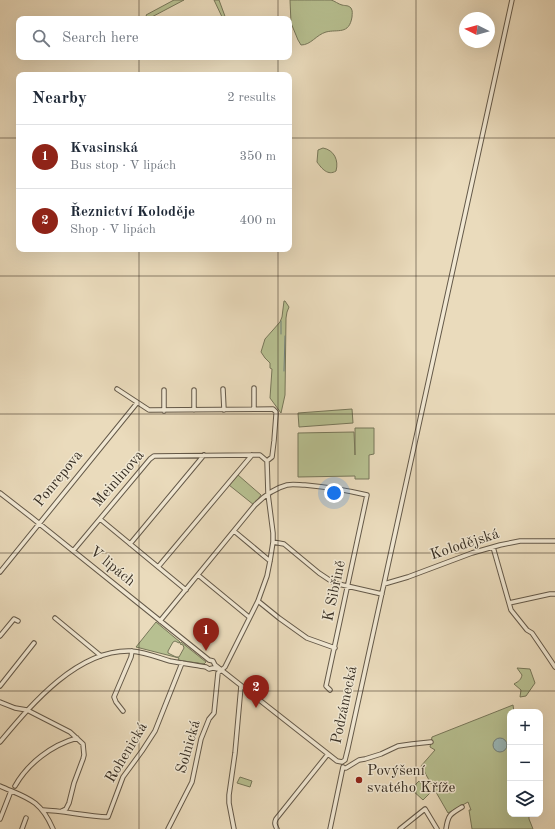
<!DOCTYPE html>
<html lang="en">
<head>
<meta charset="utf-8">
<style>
	body { margin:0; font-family:"Old Standard TT",serif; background:#f6f6f7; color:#1f2937 }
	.controls { position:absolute; right:12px; bottom:12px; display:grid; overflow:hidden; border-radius:8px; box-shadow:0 4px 16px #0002 }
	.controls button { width:36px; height:36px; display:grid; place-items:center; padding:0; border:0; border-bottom:1px solid #e0e1e3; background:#fff; color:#1f2937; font:20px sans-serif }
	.compass { position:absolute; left:459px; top:12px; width:36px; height:36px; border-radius:50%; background:#fff; box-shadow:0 4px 16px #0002; rotate:276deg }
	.you { position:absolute; left:334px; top:493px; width:14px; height:14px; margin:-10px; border:3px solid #fff; border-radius:50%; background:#1a73e8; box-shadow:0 0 0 6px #1a73e833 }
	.badge { display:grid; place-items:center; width:26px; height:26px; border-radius:50%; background:#8f2418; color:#fff; font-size:13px; font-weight:700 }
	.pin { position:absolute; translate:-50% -33px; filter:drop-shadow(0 1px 2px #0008) }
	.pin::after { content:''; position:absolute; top:21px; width:14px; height:12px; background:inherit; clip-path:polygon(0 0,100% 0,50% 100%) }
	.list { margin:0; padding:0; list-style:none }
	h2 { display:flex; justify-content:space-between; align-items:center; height:52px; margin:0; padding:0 16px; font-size:17px }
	h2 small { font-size:13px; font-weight:400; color:#747a83 }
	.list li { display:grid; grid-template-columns:26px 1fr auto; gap:12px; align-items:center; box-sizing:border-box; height:64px; padding:0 16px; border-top:1px solid #e0e1e3 }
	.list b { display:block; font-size:15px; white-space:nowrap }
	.list p { margin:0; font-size:13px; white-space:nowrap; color:#747a83 }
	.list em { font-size:13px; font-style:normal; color:#747a83 }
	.icon { flex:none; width:22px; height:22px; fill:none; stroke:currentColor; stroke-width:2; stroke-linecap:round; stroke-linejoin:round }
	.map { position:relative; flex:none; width:555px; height:829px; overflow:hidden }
	.search { position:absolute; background:#fff; box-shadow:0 4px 16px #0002; left:16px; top:16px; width:276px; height:44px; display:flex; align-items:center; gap:10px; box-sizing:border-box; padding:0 14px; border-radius:8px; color:#747a83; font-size:15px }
	.panel { position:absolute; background:#fff; box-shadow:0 4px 16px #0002; left:16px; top:72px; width:276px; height:180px; border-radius:8px }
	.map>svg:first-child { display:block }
	.green { fill:#b7c091; stroke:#77775a }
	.water { fill:#9bb9ba; stroke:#73817e }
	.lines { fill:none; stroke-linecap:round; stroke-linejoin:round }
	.stream { stroke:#73817e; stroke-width:1 }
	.minor-casing { stroke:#645949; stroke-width:5.5 }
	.minor { stroke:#f1e8d3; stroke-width:3.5 }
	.grid { fill:none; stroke:#372e23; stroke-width:1; stroke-opacity:0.55 }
	.poi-dot { fill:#8f2418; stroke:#f1e8d3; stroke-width:1.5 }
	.labels { text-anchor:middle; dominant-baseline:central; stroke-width:3; stroke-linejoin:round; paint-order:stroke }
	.street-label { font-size:15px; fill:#372e23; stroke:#f1e8d3 }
	.poi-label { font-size:15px; fill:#372e23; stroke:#f1e8d3; text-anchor:start }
</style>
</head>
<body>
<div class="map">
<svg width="555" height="829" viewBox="0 0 555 829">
	<rect width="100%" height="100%" fill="#eadbbc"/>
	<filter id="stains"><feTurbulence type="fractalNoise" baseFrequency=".005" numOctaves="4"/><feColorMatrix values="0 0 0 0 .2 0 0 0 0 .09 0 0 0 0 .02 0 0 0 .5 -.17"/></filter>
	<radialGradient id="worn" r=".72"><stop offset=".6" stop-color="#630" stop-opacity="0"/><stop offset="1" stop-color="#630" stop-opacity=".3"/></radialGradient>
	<!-- green -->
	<path class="green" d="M174,0H184L148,19L146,15Z
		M214,0H219L226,19H223Z
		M290,0C300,0 309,0 318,0C322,0 327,0 331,0C335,1 338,4 342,5C346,6 348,5 351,8C353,11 352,14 352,17C349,35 338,29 326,32C316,35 311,45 301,45L298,40L291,23Z
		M323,148C334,150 339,160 336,171C328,176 322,169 317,162L318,150Z
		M284,301H285L289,307L287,312L286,318L285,395L281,413L270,398L272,369L270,368V363L265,358L261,352L265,339L280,322L282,317Z
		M352,409L353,423L299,427L298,413Z
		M355,428H374V454L369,455V479H355V476L298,477V433L354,432L355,455Z
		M238,475L261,495L254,505L229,485Z
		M156,622L180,642L179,643L175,641L173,642L168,651V653L176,657H179L184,648L183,645L180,644L181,642L206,662L204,664L178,660L179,658L136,647Z
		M517,668L530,669L535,683L526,696L520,697L521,690L514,684C519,681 521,680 522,675Z
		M513,705L514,712H510V814H529V819L533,829H472L469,810H471L468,802L448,813L421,766L435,750L430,747L432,737Z
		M240,777L252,781L250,787L237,783Z
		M419,781L430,793L423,800L411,789Z"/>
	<!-- water -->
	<path class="water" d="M493 745a7 7 0 1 1 14 0a7 7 0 1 1-14 0Z"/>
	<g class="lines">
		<!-- stream -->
		<path class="stream" d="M281,321V334
			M284,371L285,336"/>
		<!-- minor casing -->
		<g class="minor-casing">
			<path id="minor" d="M117,389L149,410L273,409L276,412V415L274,441L272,457L267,461
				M223,389L224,410
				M164,390V411
				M194,390V410
				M254,409V388
				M0,493L31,517L209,660L213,661L215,665L337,761L342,762
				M100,519L186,590
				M234,531L270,561
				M273,542L284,544L319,573L334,583L382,594
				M130,544L204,455
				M493,547L511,610L527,630L532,633L547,655L555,667
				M73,551L150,459L154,456L252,455H260L267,461
				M158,567L252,455
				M0,572L137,403
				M198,575L249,617
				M384,584L408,577L472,553L500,545L520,541H555
				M258,601L279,618L307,638L335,648
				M509,603L550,594H555
				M55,618L101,656
				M160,621L255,505C263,497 275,488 287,485C292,484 300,485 305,485C327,487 346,490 367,495L326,686L330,690
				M0,636L14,619L18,621
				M0,686L34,643
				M0,702L15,708L27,710L70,732L83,744L84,755L83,759L74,783L69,803L66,809L62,811
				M123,711L116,702L114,697L131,657L132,651
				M0,742C31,705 77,649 131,651C144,652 157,657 170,661C181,663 194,665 206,667L209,669L213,668L218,669
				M342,762L345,760L348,748L512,0
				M344,768H346L359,760L365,759L381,754L398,746L412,744L431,742
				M0,786C27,798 40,799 53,829
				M15,786C28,763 52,745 77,738
				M43,810C64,811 86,816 108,817L123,777L142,751L155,731L182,663
				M0,819L11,791
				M22,829L26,818
				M168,829L192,782L201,739L209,719L214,713L218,673L225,667L258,601L267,576L270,561L273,542V533L268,494L267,461
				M234,829L229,803V795L235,753L241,686
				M277,829C275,825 274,823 276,819L328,754
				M330,829L343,767
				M400,829L425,809L437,829
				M446,829C448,815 450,814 462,807"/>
		</g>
		<!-- minor -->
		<use href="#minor" class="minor"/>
	</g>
	<!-- grid -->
	<path class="grid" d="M139,0V19M278,0V19M416,0V829M139,57V75M278,57V75M0,138H19M289,138H555M139,249V829M278,249V829M0,276H555M0,414H555M0,553H555M0,691H555"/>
	<!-- markers -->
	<circle class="poi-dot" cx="359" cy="780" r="4"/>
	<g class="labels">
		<!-- street labels -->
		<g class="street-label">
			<text transform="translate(59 479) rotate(-51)">Ponrepova</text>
			<text transform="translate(119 479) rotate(-49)">Meinlinova</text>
			<text transform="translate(465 545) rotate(-18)">Kolodějská</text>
			<text transform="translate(112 567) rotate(39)">V lipách</text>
			<text transform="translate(335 591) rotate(-78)">K Sibřině</text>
			<text transform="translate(345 705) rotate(-78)">Podzámecká</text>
			<text transform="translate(189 747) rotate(-74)">Solnická</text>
			<text transform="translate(127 753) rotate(-59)">Rohenická</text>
		</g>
		<!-- poi labels -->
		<g class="poi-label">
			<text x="367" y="771">Povýšení<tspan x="367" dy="17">svatého Kříže</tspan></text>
		</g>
	</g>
	<rect width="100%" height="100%" filter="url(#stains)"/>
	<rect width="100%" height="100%" fill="url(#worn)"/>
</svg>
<div class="controls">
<button>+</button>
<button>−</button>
<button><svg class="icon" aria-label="layers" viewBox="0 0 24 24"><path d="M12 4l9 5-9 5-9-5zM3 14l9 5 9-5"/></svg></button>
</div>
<svg class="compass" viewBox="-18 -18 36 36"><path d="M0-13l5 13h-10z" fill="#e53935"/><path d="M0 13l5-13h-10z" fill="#747a83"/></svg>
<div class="you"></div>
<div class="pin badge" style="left:206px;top:651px">1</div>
<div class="pin badge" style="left:256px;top:708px">2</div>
<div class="search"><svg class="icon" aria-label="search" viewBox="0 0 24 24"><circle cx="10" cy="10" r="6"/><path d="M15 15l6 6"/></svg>Search here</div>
<section class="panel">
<h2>Nearby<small>2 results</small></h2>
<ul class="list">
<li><span class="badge">1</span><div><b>Kvasinská</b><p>Bus stop · V lipách</p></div><em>350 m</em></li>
<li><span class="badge">2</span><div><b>Řeznictví Koloděje</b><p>Shop · V lipách</p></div><em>400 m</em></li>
</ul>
</section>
</div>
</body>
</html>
